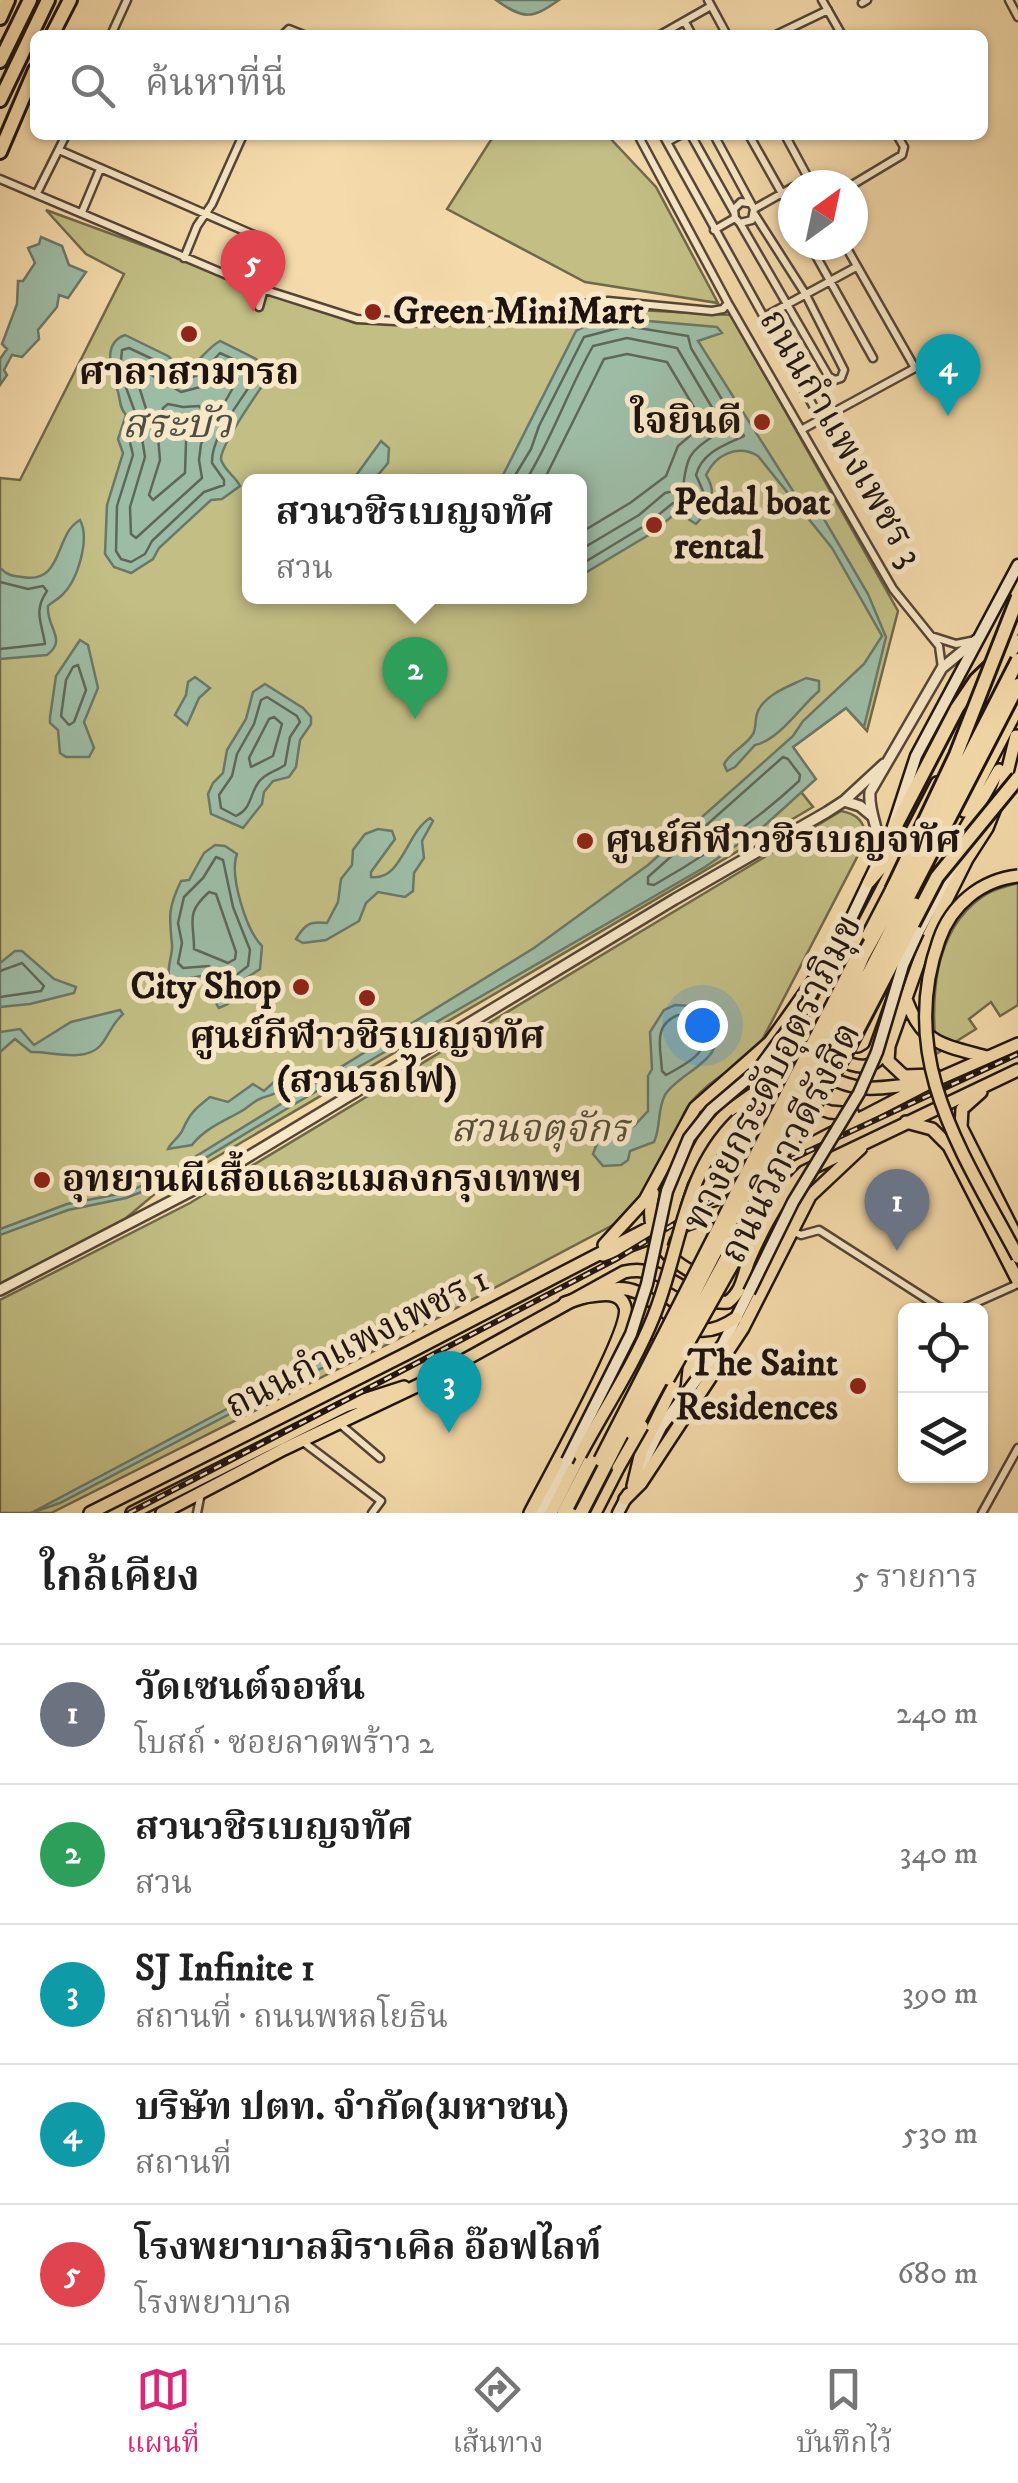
<!DOCTYPE html>
<html lang="th">
<head>
<meta charset="utf-8">
<style>
	body { margin:0; font-family:"IM FELL DW Pica","Noto Serif Thai",serif; background:#f2f2f2; color:#222 }
	.controls { position:absolute; right:30px; bottom:30px; display:grid; overflow:hidden; border-radius:15px; box-shadow:0 2px 8px #0004 }
	.controls button { width:90px; height:90px; display:grid; place-items:center; padding:0; border:0; border-bottom:2px solid #e0e0e0; background:#fff; color:#222; font:50px sans-serif }
	.compass { position:absolute; left:778px; top:170px; width:90px; height:90px; border-radius:50%; background:#fff; box-shadow:0 2px 8px #0004; rotate:33deg }
	.you { position:absolute; left:702px; top:1025px; width:35px; height:35px; margin:-25px; border:8px solid #fff; border-radius:50%; background:#1a73e8; box-shadow:0 0 0 15px #1a73e833 }
	.badge { display:grid; place-items:center; width:65px; height:65px; border-radius:50%; background:#db2777; color:#fff; font-size:32px; font-weight:700 }
	.pin { position:absolute; translate:-50% -82px; filter:drop-shadow(0 2px 5px #0008) }
	.pin::after { content:''; position:absolute; top:52px; width:35px; height:30px; background:inherit; clip-path:polygon(0 0,100% 0,50% 100%) }
	.popup { position:absolute; left:242px; top:474px; width:345px; height:130px; box-sizing:border-box; display:grid; place-content:center; border-radius:15px; background:#fff; filter:drop-shadow(0 2px 8px #0005); font-size:32px; white-space:nowrap; color:#767676 }
	.popup b { font-size:38px; color:#222 }
	.popup::after { content:''; position:absolute; left:50%; top:100%; margin-left:-20px; border:20px solid transparent; border-top-color:#fff }
	.list { margin:0; padding:0; list-style:none }
	h2 { display:flex; justify-content:space-between; align-items:center; height:130px; margin:0; padding:0 40px; font-size:42px }
	h2 small { font-size:32px; font-weight:400; color:#767676 }
	.list li { display:grid; grid-template-columns:65px 1fr auto; gap:30px; align-items:center; box-sizing:border-box; height:140px; padding:0 40px; border-top:2px solid #e0e0e0 }
	.list b { display:block; font-size:38px; white-space:nowrap }
	.list p { margin:0; font-size:32px; white-space:nowrap; color:#767676 }
	.list em { font-size:32px; font-style:normal; color:#767676 }
	.icon { flex:none; width:55px; height:55px; fill:none; stroke:currentColor; stroke-width:2; stroke-linecap:round; stroke-linejoin:round }
	.map { position:relative; flex:none; width:1018px; height:1513px; overflow:hidden }
	.search { position:absolute; background:#fff; box-shadow:0 2px 8px #0004; left:30px; right:30px; top:30px; height:110px; display:flex; align-items:center; gap:25px; box-sizing:border-box; padding:0 35px; border-radius:15px; color:#767676; font-size:38px }
	.sheet { height:830px; background:#fff }
	nav { display:flex; justify-content:space-around; align-items:center; box-sizing:border-box; height:140px; border-top:2px solid #e0e0e0; background:#fff; font-size:28px; color:#767676 }
	nav a { display:grid; justify-items:center; gap:5px }
	nav .on { color:#db2777 }
	.map>svg:first-child { display:block }
	.green { fill:#c2be84; stroke:#70684a; stroke-width:2.5; fill-rule:evenodd }
	.water { fill:#9dbca5; stroke:#6a7869; stroke-width:2.5 }
	.lines { fill:none; stroke-linecap:round; stroke-linejoin:round }
	.shore { stroke:#5e685a; stroke-width:2.5 }
	.minor-casing { stroke:#544536; stroke-width:11 }
	.tertiary-casing { stroke:#544536; stroke-width:14 }
	.secondary-casing { stroke:#1e130f; stroke-width:15 }
	.primary-casing { stroke:#1e130f; stroke-width:16 }
	.trunk-casing { stroke:#1e130f; stroke-width:16 }
	.motorway-casing { stroke:#1e130f; stroke-width:18 }
	.minor { stroke:#f8e8c8; stroke-width:6 }
	.tertiary { stroke:#f8e8c8; stroke-width:9 }
	.secondary { stroke:#f8e8c8; stroke-width:10 }
	.primary { stroke:#f5dbab; stroke-width:11 }
	.trunk { stroke:#f5dbab; stroke-width:11 }
	.motorway { stroke:#f5dbab; stroke-width:12 }
	.rail-casing { stroke:#1e130f; stroke-width:6 }
	.rail { stroke:#f8e8c8; stroke-width:2.5; stroke-dasharray:8; stroke-linecap:butt }
	.secondary-bridge-casing { stroke:#1e130f; stroke-width:15; stroke-linecap:butt }
	.primary-bridge-casing { stroke:#1e130f; stroke-width:16; stroke-linecap:butt }
	.trunk-bridge-casing { stroke:#1e130f; stroke-width:16; stroke-linecap:butt }
	.motorway-bridge-casing { stroke:#1e130f; stroke-width:18; stroke-linecap:butt }
	.secondary-bridge { stroke:#f8e8c8; stroke-width:10 }
	.primary-bridge { stroke:#f5dbab; stroke-width:11 }
	.trunk-bridge { stroke:#f5dbab; stroke-width:11 }
	.motorway-bridge { stroke:#f5dbab; stroke-width:12 }
	.poi-dot { fill:#8f2418; stroke:#f8e8c8; stroke-width:4 }
	.labels { text-anchor:middle; dominant-baseline:central; stroke-width:10; stroke-linejoin:round; paint-order:stroke }
	.poi-label { font-size:38px; font-weight:bold; fill:#1e130f; stroke:#f8e8c8; text-anchor:start }
	.street-label { font-size:38px; fill:#1e130f; stroke:#f8e8c8 }
	.park-label { font-size:38px; font-style:italic; fill:#574f38; stroke:#f8e8c8 }
	.water-label { font-size:40px; font-style:italic; fill:#4a4e44; stroke:#f8e8c8 }
</style>
</head>
<body>
<div class="map">
<svg width="1018" height="1513" viewBox="0 0 1018 1513">
	<rect width="100%" height="100%" fill="#f5dbab"/>
	<filter id="stains"><feTurbulence type="fractalNoise" baseFrequency=".002" numOctaves="4"/><feColorMatrix values="0 0 0 0 .2 0 0 0 0 .09 0 0 0 0 .02 0 0 0 .5 -.17"/></filter>
	<radialGradient id="worn" r=".72"><stop offset=".6" stop-color="#630" stop-opacity="0"/><stop offset="1" stop-color="#630" stop-opacity=".3"/></radialGradient>
	<!-- green -->
	<path class="green" d="M494,135H607L656,187L718,303L585,282L447,209Z
		M46,210L355,323L490,326L601,308L731,315L898,611L867,731L846,708L793,747L809,771L794,783L813,807L157,1192L125,1219L0,1285V478L20,480L124,274L86,254ZM250,482H580V596H250Z
		M841,811C858,814 864,822 867,838L758,1048C735,1070 705,1081 687,1108C679,1121 676,1138 670,1152C656,1180 635,1203 613,1225L396,1340L51,1513H0V1300L190,1203Z
		M1018,883V1005L1000,1016L991,1002L969,1019L976,1029L936,1054C931,1000 932,932 982,897C992,889 1006,887 1018,883Z"/>
	<!-- water -->
	<path class="water" d="M496,0H559C532,19 524,20 496,0Z
		M41,237L62,246L69,265L86,272L68,298L59,295L57,307L38,330L39,339L22,357L12,355L4,370L7,375L0,385V359L7,349L2,344L17,304L18,281H23L35,263L28,248L39,244Z
		M625,315L648,321L717,327L722,333L698,341L805,510L821,499L828,516L824,519L868,594L886,637L864,727L846,708L793,747L816,779L763,827L705,867L298,1102L162,1184L126,1198L68,1210L0,1235V1229L67,1204L124,1193L159,1179L534,948L648,865L793,736L803,721L864,664L882,636L832,548L758,456C738,444 716,454 706,475C718,494 711,508 696,524L677,512L652,533L580,576V482L500,481L576,331L593,322Z
		M125,335L168,356L184,370C200,364 205,349 220,341L256,359L266,368L267,379C258,392 220,446 221,459C222,468 236,477 240,486L222,499L211,500L159,548L153,559L131,573L114,567L105,554L107,505L123,453L118,439L126,415C119,407 121,402 118,392C113,374 100,344 125,335Z
		M381,441L389,448L388,463L373,481H352Z
		M80,520C90,539 78,581 61,596C57,600 52,602 48,606C46,628 68,639 47,655L0,659V568C7,575 12,576 22,577C64,585 54,534 80,520Z
		M80,640L88,645L98,688L84,722L94,748L89,757H66L60,753L58,730L50,723V717L56,676Z
		M195,677L210,688L199,698L187,725L175,715L186,695L188,682Z
		M806,678L819,681V691C799,708 779,740 755,745L735,767L727,771L724,764C731,751 746,746 753,734C757,727 754,717 759,709C768,693 790,686 806,678Z
		M265,684L303,708L311,717V724L300,740L296,767L289,777L273,781L264,792L262,804L243,828L211,814L208,794L213,783L223,773L227,750L246,719L253,692Z
		M430,818L433,821L422,841L424,858L414,873L413,891L405,897L378,892L366,903L359,921L326,940L303,943L296,939C305,924 310,921 327,923L338,902L341,879L352,865L353,850L365,834L378,829L392,831L395,839L371,872V877C402,881 406,833 430,818Z
		M215,845L225,846L237,854C229,875 246,930 262,946L260,969L242,981L228,1004L219,1008C211,998 214,986 206,975L174,981L169,976C167,965 173,955 172,944C169,916 168,908 181,881L189,880L204,853Z
		M15,951H22L54,979L76,987L74,993L30,1004L0,1007V963Z
		M675,1005C690,1005 702,1008 710,1021C734,1059 679,1071 665,1095C657,1110 661,1127 654,1142L630,1151L628,1160L621,1165L603,1166L593,1154L600,1136L617,1128L634,1126L648,1111V1076L652,1069L650,1032L664,1010Z
		M120,1010L123,1014C110,1026 109,1036 100,1046C84,1063 50,1051 31,1052L15,1039L0,1052V1032L20,1029L34,1045L71,1022Z
		M282,1081L285,1088C276,1094 271,1095 262,1098C253,1101 248,1108 240,1112C224,1121 204,1129 192,1145L168,1149C171,1142 180,1137 183,1129C190,1113 196,1108 210,1097L228,1102L253,1084L264,1091L274,1082Z
		M387,1330L388,1338L283,1386L60,1503L31,1513L283,1379Z"/>
	<g class="lines">
		<!-- shore -->
		<path class="shore" d="M129,348L163,364L182,380L199,375L220,353L250,367L256,375C243,400 211,434 212,463L224,480V485L204,492L152,541L145,554L131,562L121,559L116,551L117,506L133,455L129,438L136,415L120,371L122,350Z
			M139,368L181,392L204,386L223,369L238,379L201,444L199,460L202,478L136,538L131,534L130,507L145,457L142,438L148,415L135,374Z
			M168,404L183,407L199,406L203,411L186,442L185,473L153,500L149,495L160,460L158,437L163,408Z
			M511,482L531,449L539,426L584,337L626,326L688,336L691,348L744,436C725,445 702,452 696,475L703,491L697,507L673,503L646,525L580,565
			M525,482C552,439 568,390 593,346L627,338L677,348L724,428C693,452 687,448 683,489L665,493L639,515L580,550
			M543,482L604,359L627,354L667,362L704,424L678,446L666,476L630,503L580,533
			M0,582L28,589L43,586L47,591C33,611 42,623 45,644L0,649
			M78,665L86,690L74,722L69,725L61,716L66,680L73,667Z
			M267,697L297,716L300,722L290,737L285,765C275,772 265,773 258,783C249,796 252,808 236,816L221,808L219,795L232,776L237,754L254,724L261,700Z
			M274,717L282,724L273,756L251,767L249,758L269,719Z
			M783,757L788,759L800,775L799,781C754,823 707,855 654,885L648,884V877Z
			M216,857L223,860L233,907L250,950L248,966L226,983L209,966L183,968L178,963L182,943L178,923L184,897L203,878Z
			M209,892L216,894L236,952L235,959L228,963L194,949C194,920 185,914 209,892Z
			M0,971L22,963L44,986L41,991L0,997
			M678,1015L698,1021C717,1050 688,1063 666,1075L662,1071C661,1049 652,1025 678,1015Z"/>
		<!-- minor casing -->
		<g class="minor-casing">
			<path id="minor" d="M708,0L727,35
				M822,0L842,35
				M1009,0L1018,17
				M862,3L867,0
				M685,22L692,35
				M778,34L828,10
				M111,35L127,0
				M283,35L289,29L304,35
				M660,35L711,6
				M638,135L728,303L893,589L939,646L942,668
				M663,135L816,411
				M691,135L734,212
				M714,135L754,209L752,220L740,223L735,218L734,209L741,202L748,203
				M749,135L793,213
				M785,135L812,185
				M667,142L680,135
				M59,150L270,242
				M0,179L253,286L357,319L415,322L453,320L608,301L712,311L723,309L728,303
				M852,185L902,155L904,147L897,135
				M37,193L66,135
				M754,209L793,187
				M82,212L100,169
				M740,223L829,377L835,380L841,378L844,370L806,295L755,215
				M714,230L735,218
				M810,245L873,358
				M184,258L197,226L212,204L243,135
				M259,307L264,289
				M764,317L856,267
				M801,430L915,368L845,245
				M931,636L956,644L971,641
				M792,1231L801,1235L819,1230L939,1307L950,1310
				M952,1310L962,1309L1018,1284
				M340,1424L380,1458
				M302,1441L381,1501L372,1513
				M197,1513L201,1493
				M982,1513L1018,1448"/>
		</g>
		<!-- tertiary casing -->
		<g class="tertiary-casing">
			<path id="tertiary" d="M844,801L860,806L872,816
				M880,857C881,831 868,814 870,792L942,668L976,640
				M0,1290L193,1190L675,899L827,812L844,801L884,764"/>
		</g>
		<!-- secondary casing -->
		<g class="secondary-casing">
			<path id="secondary" d="M0,2L1,0
				M918,932L958,859
				M837,948L889,839L916,756L1018,565
				M805,1006L819,980
				M640,1469L661,1427L723,1344L749,1292
				M540,1513L567,1461
				M618,1513L628,1494"/>
		</g>
		<!-- primary casing -->
		<g class="primary-casing">
			<path id="primary" d="M905,996C921,1044 942,1045 987,1057
				M835,1057C859,1070 873,1072 889,1046
				M935,1075L904,1076L888,1061L889,1046L927,939L967,859L987,828L1004,785L1016,736
				M826,1076C865,1095 879,1087 919,1084
				M768,1077L800,1043L819,1048
				M981,1092L962,1109L961,1127L1018,1240
				M808,1104L830,1112L853,1114
				M737,1120L769,1098L790,1097
				M906,1122L932,1129L949,1146L1018,1281
				M653,1193C643,1234 664,1259 700,1276
				M661,1244L682,1180L706,1136L726,1113L784,1072L804,1068
				M604,1245L645,1200L695,1108L770,1042L839,945
				M603,1255L731,1208
				M603,1291C664,1273 672,1362 736,1318
				M625,1499L641,1483L743,1328L810,1196L861,1148
				M90,1513L406,1354L927,1084L1018,1044
				M132,1513L345,1406L404,1387
				M162,1513L284,1449L423,1383L624,1272C669,1262 691,1306 728,1302C743,1291 743,1275 749,1260C762,1230 780,1194 804,1172L1018,1070
				M530,1513C545,1483 632,1330 625,1307C620,1289 598,1295 584,1297
				M551,1513L580,1455"/>
		</g>
		<!-- trunk casing -->
		<g class="trunk-casing">
			<path id="trunk" d="M986,692L1018,641
				M965,746L995,687
				M964,811L1018,708
				M948,858L999,770
				M869,882L892,855
				M915,904L946,845
				M823,1033L817,1025V1014L937,783
				M844,1044L858,1046L863,1043L880,996
				M565,1303L584,1297
				M633,1486L641,1452L674,1384L676,1364
				M563,1513L641,1360L653,1346H663
				M573,1513L600,1460
				M595,1513L618,1468"/>
		</g>
		<!-- motorway casing -->
		<g class="motorway-casing">
			<path id="motorway" d="M0,18L8,0
				M52,35L70,0
				M0,61L30,0
				M0,100L48,0
				M0,152L35,70
				M889,839L957,708L976,680L1001,656L1018,619"/>
		</g>
		<!-- minor -->
		<use href="#minor" class="minor"/>
		<!-- tertiary -->
		<use href="#tertiary" class="tertiary"/>
		<!-- secondary -->
		<use href="#secondary" class="secondary"/>
		<!-- primary -->
		<use href="#primary" class="primary"/>
		<!-- trunk -->
		<use href="#trunk" class="trunk"/>
		<!-- motorway -->
		<use href="#motorway" class="motorway"/>
		<!-- rail casing -->
		<g class="rail-casing">
			<path id="rail" d="M129,1513L618,1258L750,1178L1018,1054"/>
		</g>
		<!-- rail -->
		<use href="#rail" class="rail"/>
		<!-- secondary-bridge casing -->
		<g class="secondary-bridge-casing">
			<path id="secondary-bridge" d="M749,1292L793,1202L859,1093L877,1052L903,965L918,932
				M567,1461L631,1334L647,1284L667,1191L689,1138L711,1110L757,1071L805,1006"/>
		</g>
		<!-- primary-bridge casing -->
		<g class="primary-bridge-casing">
			<path id="primary-bridge" d="M1018,876C981,880 951,905 939,940C896,1060 964,1155 1018,1257
				M580,1455C604,1410 634,1365 653,1318C681,1250 682,1174 737,1120"/>
		</g>
		<!-- trunk-bridge casing -->
		<g class="trunk-bridge-casing">
			<path id="trunk-bridge" d="M868,935L894,885
				M830,1069L915,904
				M668,1379L735,1260L768,1193
				M600,1460L857,956
				M618,1468L642,1426"/>
		</g>
		<!-- motorway-bridge casing -->
		<g class="motorway-bridge-casing">
			<path id="motorway-bridge" d="M892,890L956,755L1018,597
				M788,1148L845,1054L937,877L1018,778
				M632,1433L778,1163L812,1083L1018,685
				M581,1513L840,1009L863,956L910,871L1018,660"/>
		</g>
		<!-- secondary-bridge -->
		<use href="#secondary-bridge" class="secondary-bridge"/>
		<!-- primary-bridge -->
		<use href="#primary-bridge" class="primary-bridge"/>
		<!-- trunk-bridge -->
		<use href="#trunk-bridge" class="trunk-bridge"/>
		<!-- motorway-bridge -->
		<use href="#motorway-bridge" class="motorway-bridge"/>
	</g>
	<!-- markers -->
	<g class="poi-dot">
		<circle cx="373" cy="312" r="10"/>
		<circle cx="189" cy="334" r="10"/>
		<circle cx="762" cy="422" r="10"/>
		<circle cx="654" cy="525" r="10"/>
		<circle cx="585" cy="841" r="10"/>
		<circle cx="301" cy="987" r="10"/>
		<circle cx="367" cy="998" r="10"/>
		<circle cx="42" cy="1180" r="10"/>
		<circle cx="858" cy="1386" r="10"/>
	</g>
	<g class="labels">
		<!-- poi labels -->
		<g class="poi-label">
			<text x="393" y="312">Green MiniMart</text>
			<text x="189" y="373" text-anchor="middle">ศาลาสามารถ</text>
			<text x="742" y="422" text-anchor="end">ใจยินดี</text>
			<text x="674" y="503">Pedal boat<tspan x="674" dy="44">rental</tspan></text>
			<text x="605" y="841">ศูนย์กีฬาวชิรเบญจทัศ</text>
			<text x="281" y="987" text-anchor="end">City Shop</text>
			<text x="367" y="1037" text-anchor="middle">ศูนย์กีฬาวชิรเบญจทัศ<tspan x="367" dy="44">(สวนรถไฟ)</tspan></text>
			<text x="62" y="1180">อุทยานผีเสื้อและแมลงกรุงเทพฯ</text>
			<text x="838" y="1364" text-anchor="end">The Saint<tspan x="838" dy="44">Residences</tspan></text>
		</g>
		<!-- street labels -->
		<g class="street-label">
			<text transform="translate(841 438) rotate(60)">ถนนกำแพงเพชร 3</text>
			<text transform="translate(773 1073) rotate(-63)">ทางยกระดับอุตราภิมุข</text>
			<text transform="translate(791 1143) rotate(-63)">ถนนวิภาวดีรังสิต</text>
			<text transform="translate(357 1343) rotate(-27)">ถนนกำแพงเพชร 1</text>
		</g>
		<!-- park labels -->
		<g class="park-label">
			<text x="540" y="1130">สวนจตุจักร</text>
		</g>
		<!-- water labels -->
		<g class="water-label">
			<text x="177" y="426">สระบัว</text>
		</g>
	</g>
	<rect width="100%" height="100%" filter="url(#stains)"/>
	<rect width="100%" height="100%" fill="url(#worn)"/>
</svg>
<div class="controls">
<button><svg class="icon" aria-label="locate" viewBox="0 0 24 24"><circle cx="12" cy="12" r="6"/><path d="M12 2v4M12 18v4M2 12h4M18 12h4"/></svg></button>
<button><svg class="icon" aria-label="layers" viewBox="0 0 24 24"><path d="M12 4l9 5-9 5-9-5zM3 14l9 5 9-5"/></svg></button>
</div>
<svg class="compass" viewBox="-18 -18 36 36"><path d="M0-13l5 13h-10z" fill="#e53935"/><path d="M0 13l5-13h-10z" fill="#767676"/></svg>
<div class="you"></div>
<div class="pin badge" style="left:897px;top:1251px;background:#6b7280">1</div>
<div class="pin badge" style="left:415px;top:719px;background:#2e9e5b">2</div>
<div class="popup"><b>สวนวชิรเบญจทัศ</b>สวน</div>
<div class="pin badge" style="left:449px;top:1433px;background:#0f9aa8">3</div>
<div class="pin badge" style="left:948px;top:416px;background:#0f9aa8">4</div>
<div class="pin badge" style="left:253px;top:312px;background:#e0444e">5</div>
<div class="search"><svg class="icon" aria-label="search" viewBox="0 0 24 24"><circle cx="10" cy="10" r="6"/><path d="M15 15l6 6"/></svg>ค้นหาที่นี่</div>
</div>
<section class="sheet">
<h2>ใกล้เคียง<small>5 รายการ</small></h2>
<ul class="list">
<li><span class="badge" style="background:#6b7280">1</span><div><b>วัดเซนต์จอห์น</b><p>โบสถ์ · ซอยลาดพร้าว 2</p></div><em>240 m</em></li>
<li><span class="badge" style="background:#2e9e5b">2</span><div><b>สวนวชิรเบญจทัศ</b><p>สวน</p></div><em>340 m</em></li>
<li><span class="badge" style="background:#0f9aa8">3</span><div><b>SJ Infinite 1</b><p>สถานที่ · ถนนพหลโยธิน</p></div><em>390 m</em></li>
<li><span class="badge" style="background:#0f9aa8">4</span><div><b>บริษัท ปตท. จำกัด(มหาชน)</b><p>สถานที่</p></div><em>530 m</em></li>
<li><span class="badge" style="background:#e0444e">5</span><div><b>โรงพยาบาลมิราเคิล อ๊อฟไลท์</b><p>โรงพยาบาล</p></div><em>680 m</em></li>
</ul>
</section>
<nav>
<a class="on"><svg class="icon" aria-label="map" viewBox="0 0 24 24"><path d="M3 6l6-2 6 2 6-2v14l-6 2-6-2-6 2zM9 4v14M15 6v14"/></svg>แผนที่</a>
<a><svg class="icon" aria-label="directions" viewBox="0 0 24 24"><path d="M12 3l9 9-9 9-9-9zM9 14v-3h6M13 9l2 2-2 2"/></svg>เส้นทาง</a>
<a><svg class="icon" aria-label="saved" viewBox="0 0 24 24"><path d="M7 4h10v16l-5-4-5 4z"/></svg>บันทึกไว้</a>
</nav>
</body>
</html>
